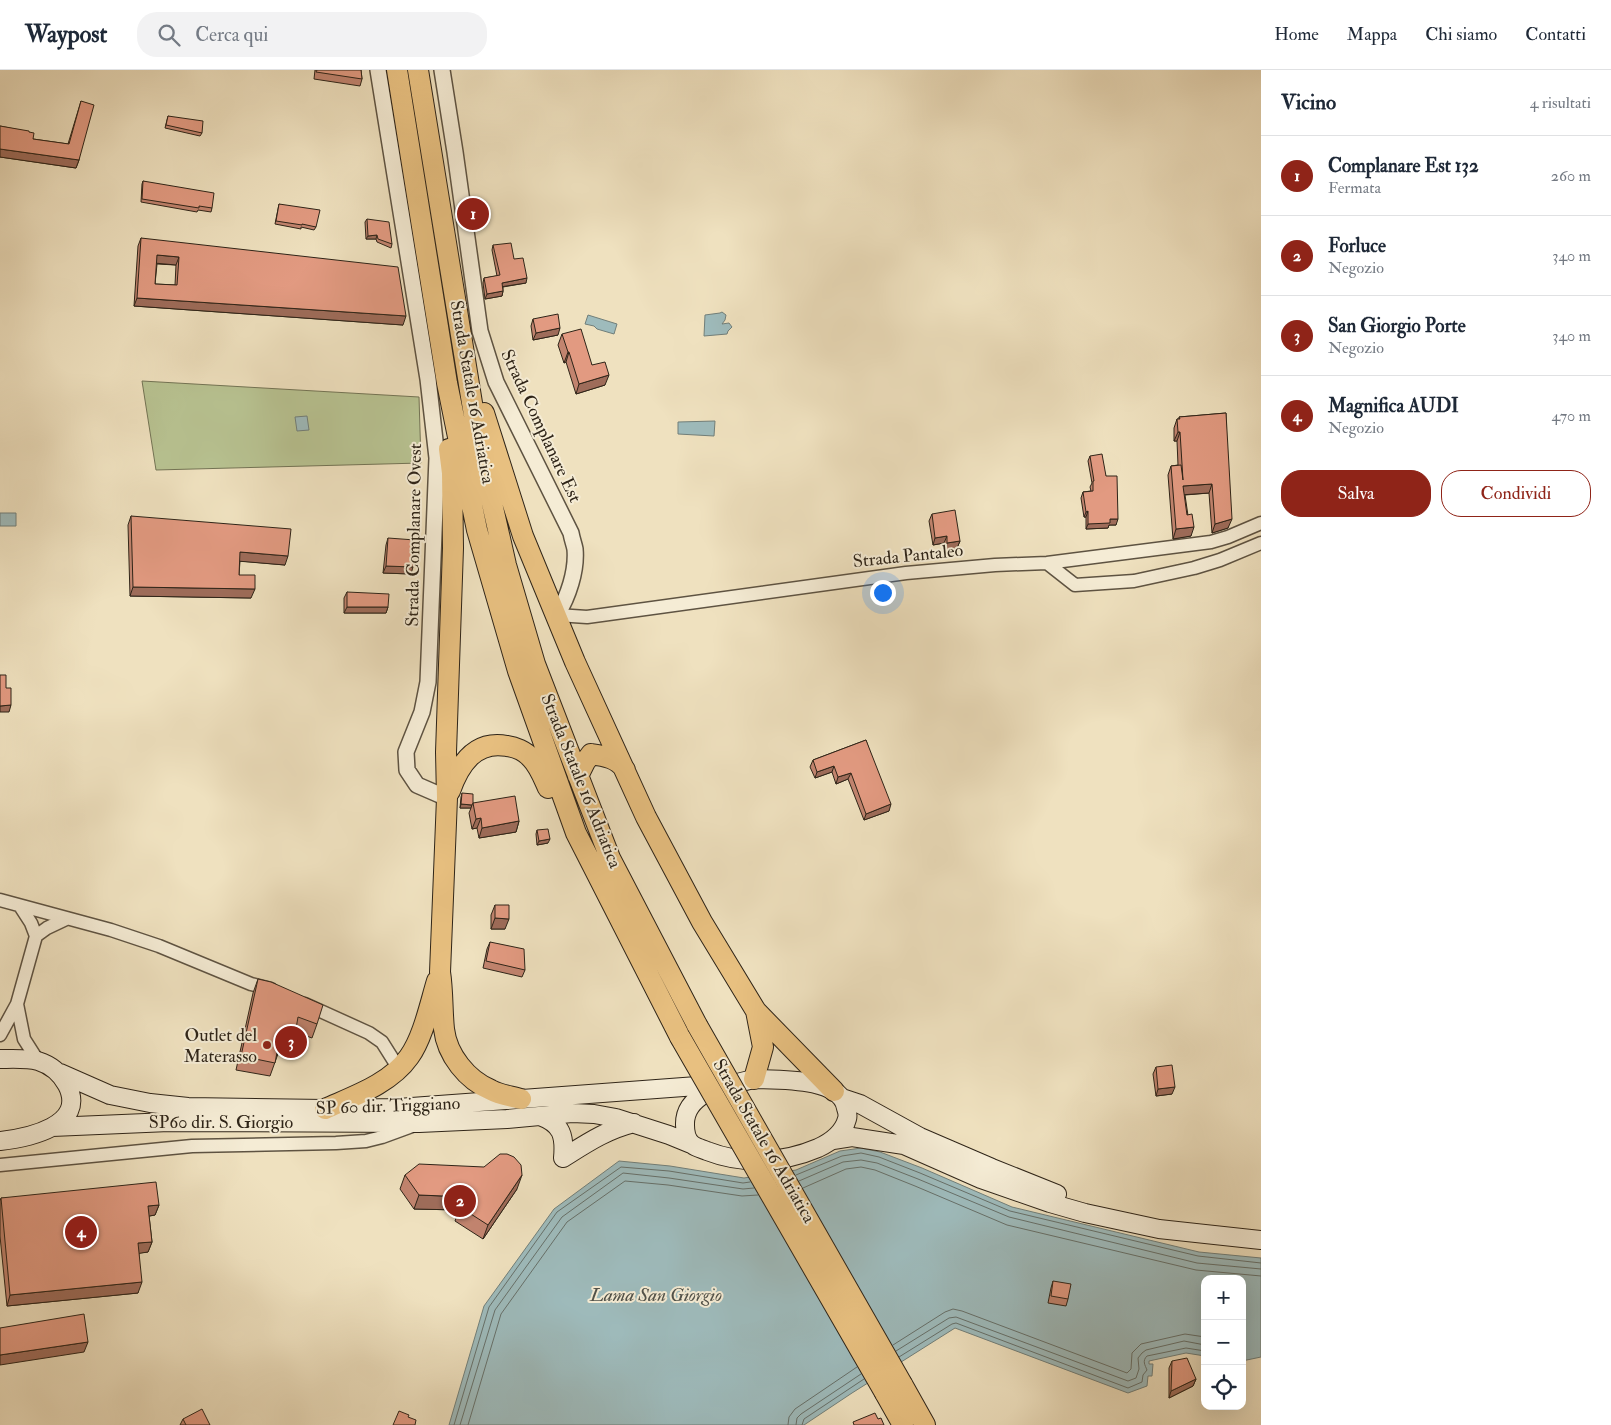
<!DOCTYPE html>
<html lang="it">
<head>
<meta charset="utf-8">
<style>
	body { margin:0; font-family:"IM FELL Double Pica",serif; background:#f2f2f3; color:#1f2937 }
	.controls { position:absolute; right:15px; bottom:15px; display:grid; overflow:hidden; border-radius:10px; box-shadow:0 5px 20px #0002 }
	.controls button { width:45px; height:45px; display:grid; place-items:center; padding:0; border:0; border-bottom:1px solid #e0e1e3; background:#fff; color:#1f2937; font:25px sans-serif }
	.you { position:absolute; left:882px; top:522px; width:18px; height:18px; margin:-12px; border:4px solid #fff; border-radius:50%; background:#1a73e8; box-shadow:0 0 0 8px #1a73e833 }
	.badge { display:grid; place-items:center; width:32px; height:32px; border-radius:50%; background:#8f2418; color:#fff; font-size:16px; font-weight:700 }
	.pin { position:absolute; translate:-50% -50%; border:2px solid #fff; box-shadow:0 1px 5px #0006 }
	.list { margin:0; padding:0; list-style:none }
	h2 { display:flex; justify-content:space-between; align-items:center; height:65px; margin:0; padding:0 20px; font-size:21px }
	h2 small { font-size:16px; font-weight:400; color:#747a83 }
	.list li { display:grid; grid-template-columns:32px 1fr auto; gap:15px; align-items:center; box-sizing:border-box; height:80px; padding:0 20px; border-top:1px solid #e0e1e3 }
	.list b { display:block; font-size:19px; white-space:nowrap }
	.list p { margin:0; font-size:16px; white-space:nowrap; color:#747a83 }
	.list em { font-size:16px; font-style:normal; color:#747a83 }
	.actions { display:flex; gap:10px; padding:15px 20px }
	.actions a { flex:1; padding:11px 0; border:1px solid #8f2418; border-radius:20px; text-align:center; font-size:18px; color:#8f2418 }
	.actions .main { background:#8f2418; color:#fff }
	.icon { flex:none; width:28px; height:28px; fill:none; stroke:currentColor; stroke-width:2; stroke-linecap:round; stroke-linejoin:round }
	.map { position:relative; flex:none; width:1261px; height:1355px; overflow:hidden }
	header { display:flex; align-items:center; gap:30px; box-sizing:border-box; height:70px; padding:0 25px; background:#fff; border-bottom:1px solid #e0e1e3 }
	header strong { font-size:24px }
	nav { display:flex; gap:28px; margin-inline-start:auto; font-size:18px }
	.search { width:350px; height:45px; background:#f2f2f3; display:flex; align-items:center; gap:12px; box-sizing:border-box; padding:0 18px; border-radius:20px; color:#747a83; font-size:19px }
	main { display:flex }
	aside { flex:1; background:#fff }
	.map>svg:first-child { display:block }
	.green { fill:#b8c392; stroke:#737455 }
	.water { fill:#9ebbbc; stroke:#717f7a }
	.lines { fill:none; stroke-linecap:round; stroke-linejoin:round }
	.shore { stroke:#66706a; stroke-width:1 }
	.minor-casing { stroke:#5e5342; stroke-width:15 }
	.tertiary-casing { stroke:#5e5342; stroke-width:18 }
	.secondary-casing { stroke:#2e2418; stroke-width:20 }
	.trunk-casing { stroke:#2e2418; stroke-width:22 }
	.minor { stroke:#f5ecd5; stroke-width:12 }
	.tertiary { stroke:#f5ecd5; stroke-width:15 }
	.secondary { stroke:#f5ecd5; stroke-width:18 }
	.trunk { stroke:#e8c080; stroke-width:20 }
	.trunk-bridge-casing { stroke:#2e2418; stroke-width:22; stroke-linecap:butt }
	.trunk-bridge { stroke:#e8c080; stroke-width:20 }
	.wall { fill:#c2846f; stroke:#2e2418; fill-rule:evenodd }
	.shaded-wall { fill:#9e6c5a; stroke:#2e2418 }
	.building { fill:#e29a81; stroke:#2e2418; fill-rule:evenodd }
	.poi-dot { fill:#8f2418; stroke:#f5ecd5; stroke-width:2 }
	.labels { text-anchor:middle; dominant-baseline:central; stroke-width:4; stroke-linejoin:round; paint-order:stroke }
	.street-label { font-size:18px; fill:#2e2418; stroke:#f5ecd5 }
	.poi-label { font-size:18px; fill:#2e2418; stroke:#f5ecd5; text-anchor:end }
	.water-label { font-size:19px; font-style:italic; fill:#505149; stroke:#f5ecd5 }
</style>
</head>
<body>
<header>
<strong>Waypost</strong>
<div class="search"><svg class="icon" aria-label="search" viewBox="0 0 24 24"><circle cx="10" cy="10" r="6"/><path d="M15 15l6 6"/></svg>Cerca qui</div>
<nav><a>Home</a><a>Mappa</a><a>Chi siamo</a><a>Contatti</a></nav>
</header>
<main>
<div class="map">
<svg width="1261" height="1355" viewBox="0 0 1261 1355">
	<rect width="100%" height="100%" fill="#efe1bf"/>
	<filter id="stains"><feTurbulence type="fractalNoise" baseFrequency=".004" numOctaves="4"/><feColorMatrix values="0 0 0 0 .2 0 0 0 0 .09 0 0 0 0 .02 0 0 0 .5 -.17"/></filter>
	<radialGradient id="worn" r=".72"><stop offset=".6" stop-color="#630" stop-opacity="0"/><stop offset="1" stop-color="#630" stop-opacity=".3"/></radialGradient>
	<!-- green -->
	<path class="green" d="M142,311L419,327L421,393L156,400Z"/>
	<!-- water -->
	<path class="water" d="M722,242L726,245L725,250L722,254L729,253L732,257L728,261L727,264L704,266L705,245L720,243Z
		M588,245L617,254L614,264L597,259L594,256L585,254Z
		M307,346L309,360L297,361L295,347Z
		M715,351L714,366L678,364V352Z
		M0,443H16V456H0Z
		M861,1078L880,1082L922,1098L1012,1137L1199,1182L1261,1188V1287L1242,1291V1209H1205V1286L1186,1283L1149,1291V1294H1153L1152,1306H1148L1147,1316L1128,1323L955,1258L852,1323L804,1355H449L484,1236L554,1139L619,1091L670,1096L744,1108L796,1100L840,1081Z"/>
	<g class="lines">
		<!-- shore -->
		<path class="shore" d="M796,1105L842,1086L861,1083L879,1087L920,1103L1010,1141L1198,1186L1261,1193
			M799,1111L843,1092L861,1090L877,1093L918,1109L1009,1147L1197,1193L1261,1199
			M803,1118L846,1099L861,1097L875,1100L915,1116L1007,1155L1196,1200L1261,1206
			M893,1275L945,1242L953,1239L962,1241L1127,1303L1131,1299L1132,1283L1141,1274L1185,1264L1205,1267
			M896,1281L949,1248L956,1247L1128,1311L1136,1308L1139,1299L1138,1288L1142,1283L1146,1280L1184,1271L1205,1275
			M899,1287L952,1254L956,1253L1128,1318L1142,1312L1143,1305L1147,1300C1145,1295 1142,1291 1147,1286L1186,1278L1205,1281
			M454,1355L489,1237L557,1142L621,1097L669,1101L743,1113L750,1112
			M460,1355L495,1240L562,1147L623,1103L669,1108L743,1119L754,1118
			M468,1355L501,1244L567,1152L625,1111L668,1115L742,1126L758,1125
			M788,1355L789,1347L795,1339L857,1297
			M796,1355L797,1348L801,1344L861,1304
			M802,1355L804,1349L864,1309"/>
		<!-- minor casing -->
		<g class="minor-casing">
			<path id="minor" d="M1047,493L1075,515L1134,511L1194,498L1220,490L1261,473
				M557,545L587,547L906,503L995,495L1047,493L1211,472L1228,467L1261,453
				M0,830L111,860L159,876L251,914L271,919
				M20,836L31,853L36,866L17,934L24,969L38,991
				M36,866L47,858L66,849
				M305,934L369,963L382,972L399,999
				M0,965L17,934
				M0,1095L192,1076L336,1073L366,1071L382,1067L412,1056"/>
		</g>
		<!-- tertiary casing -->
		<g class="tertiary-casing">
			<path id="tertiary" d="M378,0L428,309L437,388L428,612L422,642L406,682L407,700L417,715L447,728
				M442,0L455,82L480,261L496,312L571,463C572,469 574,474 575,479C577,501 568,527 557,545"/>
		</g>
		<!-- secondary casing -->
		<g class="secondary-casing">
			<path id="secondary" d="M0,989C10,989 29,988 38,991C51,995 61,1004 67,1015C88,1056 27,1068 0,1071
				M60,1003L110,1025L150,1033L188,1037L325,1039L398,1038L697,1016L720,1017
				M754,1009C777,1010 841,1007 846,1038C847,1041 848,1046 847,1049C843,1064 831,1072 818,1078C783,1093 743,1095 707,1081C703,1079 697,1078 693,1075C687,1071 685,1062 685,1055C684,1021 729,1015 754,1009Z
				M842,1028L860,1034L920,1067L992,1098L1057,1124
				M540,1046C562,1054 565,1066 563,1088
				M52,1057L169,1052L419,1053L507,1049L572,1043L594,1044L616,1048L669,1065L691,1074
				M833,1070L852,1067L904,1075L981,1109L1050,1133L1085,1143L1159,1159L1261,1170
				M563,1088C587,1073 606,1060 634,1053"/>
		</g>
		<!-- trunk casing -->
		<g class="trunk-casing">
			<path id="trunk" d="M397,0L447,313L477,460L518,601L576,763L680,967
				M418,0L479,376L506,495L535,594L610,788L697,955
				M484,343L523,466L575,592L646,747L702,852L756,941L834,1021
				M449,379L452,403L453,478L446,682L447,728L440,902C443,921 442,940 444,959C447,985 467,1010 491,1020C500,1025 511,1026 521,1029
				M578,706L585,692L591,684C604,686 618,688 625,700
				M450,721C459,695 475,670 507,676C515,677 525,681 531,688C539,696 543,707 548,718
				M754,1009L763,977L756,941
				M325,1039C354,1026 390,1014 409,987C423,968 430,934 437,911
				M902,1314L925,1355
				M885,1323L903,1355"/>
		</g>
		<!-- minor -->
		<use href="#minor" class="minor"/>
		<!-- tertiary -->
		<use href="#tertiary" class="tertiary"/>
		<!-- secondary -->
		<use href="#secondary" class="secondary"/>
		<!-- trunk -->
		<use href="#trunk" class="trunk"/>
		<!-- trunk-bridge casing -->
		<g class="trunk-bridge-casing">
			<path id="trunk-bridge" d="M697,955L902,1314
				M680,967L885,1323"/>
		</g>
		<!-- trunk-bridge -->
		<use href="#trunk-bridge" class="trunk-bridge"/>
	</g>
	<!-- wall -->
	<path class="wall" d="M315,0H361L362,9L360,16L314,9Z
		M81,31L79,90L76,98L0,87V56L29,62L33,69L68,74Z
		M168,46L202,63L200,66L165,58Z
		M143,111L212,138L211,142L198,140L197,142L141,132L142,114Z
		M279,134L316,157L314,160L301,157V159L275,154Z
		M367,149L392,174L391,178L377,172L376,169H366L365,152Z
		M141,168L403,255L134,236L138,176ZM157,194L176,195L175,215L155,214Z
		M493,175L514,189L526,213L503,217V221L502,226L485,229L483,213L484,208L497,206L492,180Z
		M533,249L558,265L533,270L531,256Z
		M562,264L592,295L605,315L576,324L566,292L564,293L558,275Z
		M1226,343L1228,458L1212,463L1209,423L1185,425L1191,466L1173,469L1168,405L1171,396L1178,395L1177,371H1174V358L1177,349H1179V347Z
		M1090,386L1106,406L1116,455H1109L1108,458L1086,459V447H1084L1081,428L1083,422L1091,421L1090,417L1092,413L1088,391Z
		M932,444L960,471L957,478L945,481L944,473L933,475L929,451Z
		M131,446L285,495L240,491L239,505L251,528L130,526L128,455Z
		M388,468L411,504L383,503L386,475Z
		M347,522L388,537L386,543H344V528Z
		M866,670L889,741L864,750L848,709L836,714L832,702L815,708L810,697L813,690Z
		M462,723L473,733L519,751L516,762L479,768L477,758L472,759L469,743L471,738H460L461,727Z
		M537,760L548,773L537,775L536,764Z
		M495,835L505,859H491V845Z
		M490,872L525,900L522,907L483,898L487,879Z
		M258,909L317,954L312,968L295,962L294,970L288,984L279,981L270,1006L236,1000L253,923Z
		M1156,997L1172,1024L1156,1026L1153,1004Z
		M405,1105L517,1119L483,1169L455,1151L459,1140L414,1139L400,1119Z
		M1,1128L159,1135L155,1145L149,1146L152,1172L148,1182L139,1183L138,1223L7,1236L0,1166V1131Z
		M1053,1211L1068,1229L1066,1236L1048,1233L1051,1218Z
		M1172,1291L1196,1309L1193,1316L1169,1328V1298Z
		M183,1349L210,1355H180Z"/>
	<!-- shaded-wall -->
	<path class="shaded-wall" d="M0,79L79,90L76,98L0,87Z
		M377,165L376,169H366L368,166Z
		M157,185L179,187L176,195L154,193Z
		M527,208L526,213L500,217L502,213Z
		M503,221L502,226L485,229L487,224Z
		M137,228L406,246L403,255L134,236Z
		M560,258L558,265L533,270L536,263Z
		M568,282H569L566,292L564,293Z
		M609,305L605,315L576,324L579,314Z
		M1178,362H1180L1177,371H1174Z
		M1212,414L1209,423L1180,425L1183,416Z
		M1088,441L1086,447H1084L1086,442Z
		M1110,449H1118L1116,455H1109L1108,458L1086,459L1088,454Z
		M1232,449L1228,458L1212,463L1215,454Z
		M1194,457L1191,466L1173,469L1176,459Z
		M947,466L944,473L933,475L935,468Z
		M960,471L957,478L945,481L947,473Z
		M240,482L288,486L285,495L237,491Z
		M386,496L413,497L411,504L383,503Z
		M133,517L255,519L251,528L130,526Z
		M347,537H388L386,543H344Z
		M11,635L9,642H0V636Z
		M834,696L832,702L815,708L817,702Z
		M851,703L848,709L836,714L838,707Z
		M461,734L472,735L471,738H460Z
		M891,734L889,741L864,750L866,744Z
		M481,748L477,758L472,759L476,749Z
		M519,751L516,762L479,768L482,758Z
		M550,769L548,773L537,775L539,771Z
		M495,848L509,849L505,859H491Z
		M279,972H282L277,986H274Z
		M1175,1017L1172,1024L1156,1026L1158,1019Z
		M522,1105L517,1119L483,1169L488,1155Z
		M419,1125L467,1127L460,1137L459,1140L414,1139Z
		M159,1135L155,1145L144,1147L148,1136Z
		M152,1172L148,1182L135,1184L138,1173Z
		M142,1212L138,1223L7,1236L10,1225Z
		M88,1272L84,1282L0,1295V1285Z
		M1196,1309L1193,1316L1169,1328L1171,1321Z"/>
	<!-- building -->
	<path class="building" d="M317,0H361L362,9L316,2Z
		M81,31L94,35L79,90L0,79V56L29,61V62L34,63L33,69L69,74Z
		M168,46L203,51L202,63L166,55Z
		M143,111L214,123L212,138L199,136V138L142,129Z
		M279,134L320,140L316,157L302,154V155L276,151Z
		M367,149L389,152L392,174L378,169L377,165L368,166Z
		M141,168L398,197L406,246L137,228ZM157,185L179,187L177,215L155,214Z
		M511,173L514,189L523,188L527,208L502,213L503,221L487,224L484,208L500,205L493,175Z
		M558,244L560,258L536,263L533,249Z
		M581,259L592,295L605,292L609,305L579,314L569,282H568L562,264Z
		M1226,343L1232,449L1215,454L1212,414L1183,416L1187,445L1192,444L1194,457L1176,459L1171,396L1181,395L1183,410L1180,362H1178L1177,349H1180L1179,347Z
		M1102,384L1106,406H1117L1118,449H1110V453L1088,454V441L1086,442L1083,422L1093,421V411H1094L1090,386Z
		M955,440L960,471L947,473V466L935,468L932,444Z
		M131,446L291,459L288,486L240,482L239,505H255V519L133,517Z
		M388,468L415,470L413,497L386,496Z
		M347,522L389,524L388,537H347Z
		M0,605H6V618H11V635L0,636Z
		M866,670L891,734L866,744L851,703L838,707L834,696L817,702L813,690Z
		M462,723L473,724V733L472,735L461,734Z
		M515,726L519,751L482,758L481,748L476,749L473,733Z
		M548,759L550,769L539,771L537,760Z
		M495,835H509V849L495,848Z
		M490,872L524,879L525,900L486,891Z
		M258,909L271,912L323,935L317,954L298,947L294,970L282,967V972H279L275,993L241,986Z
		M1172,995L1175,1017L1158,1019L1156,997Z
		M500,1084H507L514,1087L521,1095L522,1105L488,1155L460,1137L467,1127L419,1125L405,1105L419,1094L484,1097Z
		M156,1112L159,1135L148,1136L152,1172L138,1173L142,1212L10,1225L1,1128Z
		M1053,1211L1071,1214L1068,1229L1051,1226Z
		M84,1244L88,1272L0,1285V1258Z
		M1187,1288L1196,1309L1171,1321L1172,1291Z
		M202,1339L210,1355H186L183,1349Z
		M399,1341L409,1345L408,1347L416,1350L415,1355H393Z
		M875,1343L878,1349L881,1348L884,1355H854L853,1352Z"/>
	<!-- markers -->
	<circle class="poi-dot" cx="267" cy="975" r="5"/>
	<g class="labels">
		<!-- street labels -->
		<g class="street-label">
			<text transform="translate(472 322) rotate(80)">Strada Statale 16 Adriatica</text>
			<text transform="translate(541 356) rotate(65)">Strada Complanare Est</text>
			<text transform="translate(414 465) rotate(-89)">Strada Complanare Ovest</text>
			<text transform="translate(908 486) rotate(-6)">Strada Pantaleo</text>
			<text transform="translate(581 711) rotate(68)">Strada Statale 16 Adriatica</text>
			<text transform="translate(388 1036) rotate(-2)">SP 60 dir. Triggiano</text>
			<text x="221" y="1052">SP60 dir. S. Giorgio</text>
			<text transform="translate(764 1071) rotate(60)">Strada Statale 16 Adriatica</text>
		</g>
		<!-- poi labels -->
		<g class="poi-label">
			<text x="257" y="965">Outlet del<tspan x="257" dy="21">Materasso</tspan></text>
		</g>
		<!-- water labels -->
		<g class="water-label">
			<text x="656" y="1225">Lama San Giorgio</text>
		</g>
	</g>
	<rect width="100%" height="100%" filter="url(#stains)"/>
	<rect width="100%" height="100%" fill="url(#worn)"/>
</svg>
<div class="controls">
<button>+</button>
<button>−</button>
<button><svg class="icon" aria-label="locate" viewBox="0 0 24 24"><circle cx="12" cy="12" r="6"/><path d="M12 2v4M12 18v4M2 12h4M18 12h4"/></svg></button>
</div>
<div class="you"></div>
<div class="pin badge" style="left:473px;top:144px">1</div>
<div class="pin badge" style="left:460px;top:1131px">2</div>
<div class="pin badge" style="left:291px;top:972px">3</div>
<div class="pin badge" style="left:81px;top:1162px">4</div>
</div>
<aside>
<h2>Vicino<small>4 risultati</small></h2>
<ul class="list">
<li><span class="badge">1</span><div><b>Complanare Est 132</b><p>Fermata</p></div><em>260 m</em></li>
<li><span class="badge">2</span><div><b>Forluce</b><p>Negozio</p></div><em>340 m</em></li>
<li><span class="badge">3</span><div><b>San Giorgio Porte</b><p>Negozio</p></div><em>340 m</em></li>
<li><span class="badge">4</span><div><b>Magnifica AUDI</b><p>Negozio</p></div><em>470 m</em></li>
</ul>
<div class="actions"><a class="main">Salva</a><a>Condividi</a></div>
</aside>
</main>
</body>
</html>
